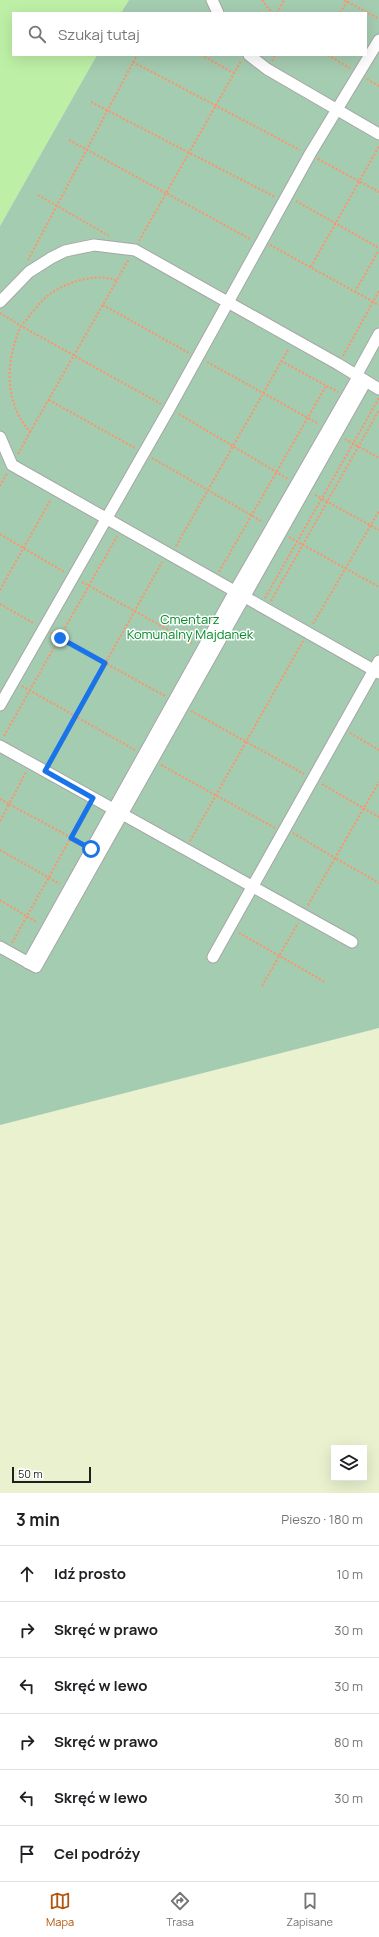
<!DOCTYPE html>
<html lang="pl">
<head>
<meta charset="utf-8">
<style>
	body { margin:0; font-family:Manrope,sans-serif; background:#f2f2f2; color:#202124 }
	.controls { position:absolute; right:12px; bottom:12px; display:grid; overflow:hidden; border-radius:0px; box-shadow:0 4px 16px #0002 }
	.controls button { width:36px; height:36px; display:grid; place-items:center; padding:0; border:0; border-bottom:1px solid #e0e0e0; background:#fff; color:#202124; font:20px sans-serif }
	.scale { position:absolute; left:12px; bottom:10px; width:79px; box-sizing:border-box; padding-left:4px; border:2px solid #1f1f1f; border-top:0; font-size:11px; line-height:14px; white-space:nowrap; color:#1f1f1f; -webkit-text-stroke:3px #fff; paint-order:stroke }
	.stop { position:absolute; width:12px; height:12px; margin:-9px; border:3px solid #1a73e8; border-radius:50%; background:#fff }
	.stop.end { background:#1a73e8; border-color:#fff; box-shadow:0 1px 4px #0008 }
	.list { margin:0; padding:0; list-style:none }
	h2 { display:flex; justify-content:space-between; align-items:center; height:52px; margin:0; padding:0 16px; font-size:17px }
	h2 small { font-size:13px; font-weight:400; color:#757577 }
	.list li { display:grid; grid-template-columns:26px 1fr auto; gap:12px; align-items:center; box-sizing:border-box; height:56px; padding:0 16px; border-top:1px solid #e0e0e0 }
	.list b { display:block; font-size:15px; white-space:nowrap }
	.list em { font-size:13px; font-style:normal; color:#757577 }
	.icon { flex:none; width:22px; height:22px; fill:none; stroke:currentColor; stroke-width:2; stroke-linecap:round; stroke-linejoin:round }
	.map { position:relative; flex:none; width:379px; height:1493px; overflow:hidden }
	.search { position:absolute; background:#fff; box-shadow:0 4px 16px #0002; left:12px; right:12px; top:12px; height:44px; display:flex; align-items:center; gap:10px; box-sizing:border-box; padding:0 14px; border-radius:0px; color:#757577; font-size:15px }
	.sheet { height:388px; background:#fff }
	nav { display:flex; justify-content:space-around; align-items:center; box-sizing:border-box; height:56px; border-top:1px solid #e0e0e0; background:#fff; font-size:11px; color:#757577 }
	nav a { display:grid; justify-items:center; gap:2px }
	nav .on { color:#b45309 }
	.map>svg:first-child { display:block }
	.farmland { fill:#e9f1ce; fill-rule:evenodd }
	.grass { fill:#bdf0a6 }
	.cemetery { fill:#a4ccb1 }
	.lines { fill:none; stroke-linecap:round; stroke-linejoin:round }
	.minor-casing { stroke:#a6a6a6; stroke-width:13 }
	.path { stroke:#ff9368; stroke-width:2; stroke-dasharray:2 2; stroke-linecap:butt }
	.minor { stroke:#fff; stroke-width:11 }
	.route { stroke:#1a73e8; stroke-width:5 }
	.labels { text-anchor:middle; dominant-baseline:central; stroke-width:3; stroke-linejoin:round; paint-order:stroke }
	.park-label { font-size:13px; fill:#018a25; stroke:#fff }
</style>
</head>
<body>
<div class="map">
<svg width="379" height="1493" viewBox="0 0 379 1493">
	<rect width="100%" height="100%" fill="#f1efe5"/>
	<!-- farmland -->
	<path class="farmland" d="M379,1028V1493H0V1125ZM334,1448H364V1478H334Z"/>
	<!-- grass -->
	<path class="grass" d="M0,0H129L121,13H13V55H97L0,226Z"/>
	<!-- cemetery -->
	<path class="cemetery" d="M129,0H379V1028L0,1125V226L97,55H366V13H121Z"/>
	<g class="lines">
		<!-- minor casing -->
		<g class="minor-casing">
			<path id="minor" d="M212,0L218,13
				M249,55L267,69L379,134
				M0,302L29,272L51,258L65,251L94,245L135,250L338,364L379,389
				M356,376L379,334
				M0,437L12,465L379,673
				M0,705L169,409L310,154L379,40
				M0,746L352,942
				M0,947L36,967L366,381
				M213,957L379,661
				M28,963L235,591L358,377"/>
		</g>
		<!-- path -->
		<path class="path" d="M262,0L272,13
			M344,0L379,19
			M277,13L284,0
			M340,13L348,0
			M201,55L234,73
			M328,55L351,69
			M272,61L275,55
			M133,62L300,150
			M367,79L379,86
			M91,102L275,197
			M69,140L250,239
			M318,159L379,192
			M38,195L109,236
			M296,201L379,248
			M139,241L241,61
			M270,245L379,305
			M28,260L137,55
			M311,267L379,146
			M355,292L379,250
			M103,305L189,353
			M0,313L21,326C30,316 39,302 50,294C67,282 97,272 117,281
			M343,356L379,291
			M281,361L338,392
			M207,362L319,424
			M49,400L135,448
			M179,414L288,479
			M30,432L129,259
			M345,439L379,458
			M18,454L30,432C4,402 5,361 21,326L161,404
			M152,458L263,522
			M0,486L7,473
			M315,495L379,530
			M0,534L64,572
			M289,537L379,587
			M176,546L289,348
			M219,572L326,386
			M82,582L194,644
			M0,590L51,499
			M265,598L379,398
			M271,601L379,410
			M0,604L35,624
			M313,624L379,511
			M51,633L165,696
			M22,686L135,750
			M191,711L304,774
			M350,733L379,750
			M4,736L117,536
			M50,762L162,562
			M161,765L275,828
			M322,784L379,817
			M0,799L9,804L26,772
			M0,821L9,804L83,844
			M293,833L335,858L379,782
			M190,841L303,641
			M0,850L60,884
			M0,900L38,923
			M308,905L335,858L379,883
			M239,933L325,982
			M12,943L88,807
			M262,986L298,923"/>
		<!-- minor -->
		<use href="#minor" class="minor"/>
	</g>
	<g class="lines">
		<!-- route -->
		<path class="route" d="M60,638L105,663L45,771L93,798L71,838L91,849"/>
	</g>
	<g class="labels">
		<!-- park labels -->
		<g class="park-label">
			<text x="190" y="619">Cmentarz<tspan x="190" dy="15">Komunalny Majdanek</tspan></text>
		</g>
	</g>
</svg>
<div class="controls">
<button><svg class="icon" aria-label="layers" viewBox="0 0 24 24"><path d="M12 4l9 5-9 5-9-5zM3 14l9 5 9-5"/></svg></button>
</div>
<div class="scale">50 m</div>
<div class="stop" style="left:91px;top:849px"></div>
<div class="stop end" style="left:60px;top:638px"></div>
<div class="search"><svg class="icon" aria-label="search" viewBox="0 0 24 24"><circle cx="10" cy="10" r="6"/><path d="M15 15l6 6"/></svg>Szukaj tutaj</div>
</div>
<section class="sheet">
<h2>3 min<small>Pieszo · 180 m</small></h2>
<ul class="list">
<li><svg class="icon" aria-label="ahead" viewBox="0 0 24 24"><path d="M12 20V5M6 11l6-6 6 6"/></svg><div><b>Idź prosto</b></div><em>10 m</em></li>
<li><svg class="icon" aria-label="right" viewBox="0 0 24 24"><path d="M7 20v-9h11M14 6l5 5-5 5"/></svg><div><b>Skręć w prawo</b></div><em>30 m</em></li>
<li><svg class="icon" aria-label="left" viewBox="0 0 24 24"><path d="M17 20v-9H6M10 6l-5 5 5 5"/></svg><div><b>Skręć w lewo</b></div><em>30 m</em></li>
<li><svg class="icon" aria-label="right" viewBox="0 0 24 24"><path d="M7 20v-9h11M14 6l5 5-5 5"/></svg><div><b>Skręć w prawo</b></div><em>80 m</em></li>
<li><svg class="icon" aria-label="left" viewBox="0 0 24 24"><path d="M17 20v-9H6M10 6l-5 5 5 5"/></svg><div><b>Skręć w lewo</b></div><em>30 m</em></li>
<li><svg class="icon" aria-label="arrive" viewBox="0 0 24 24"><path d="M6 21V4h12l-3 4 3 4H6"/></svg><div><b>Cel podróży</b></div></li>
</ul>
</section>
<nav>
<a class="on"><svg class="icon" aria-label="map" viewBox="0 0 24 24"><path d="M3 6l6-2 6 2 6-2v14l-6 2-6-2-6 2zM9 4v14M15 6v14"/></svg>Mapa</a>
<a><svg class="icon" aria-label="directions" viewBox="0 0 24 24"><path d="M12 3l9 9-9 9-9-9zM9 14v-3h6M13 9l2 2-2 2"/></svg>Trasa</a>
<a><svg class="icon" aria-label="saved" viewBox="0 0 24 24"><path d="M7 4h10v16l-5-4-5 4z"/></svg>Zapisane</a>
</nav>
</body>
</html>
